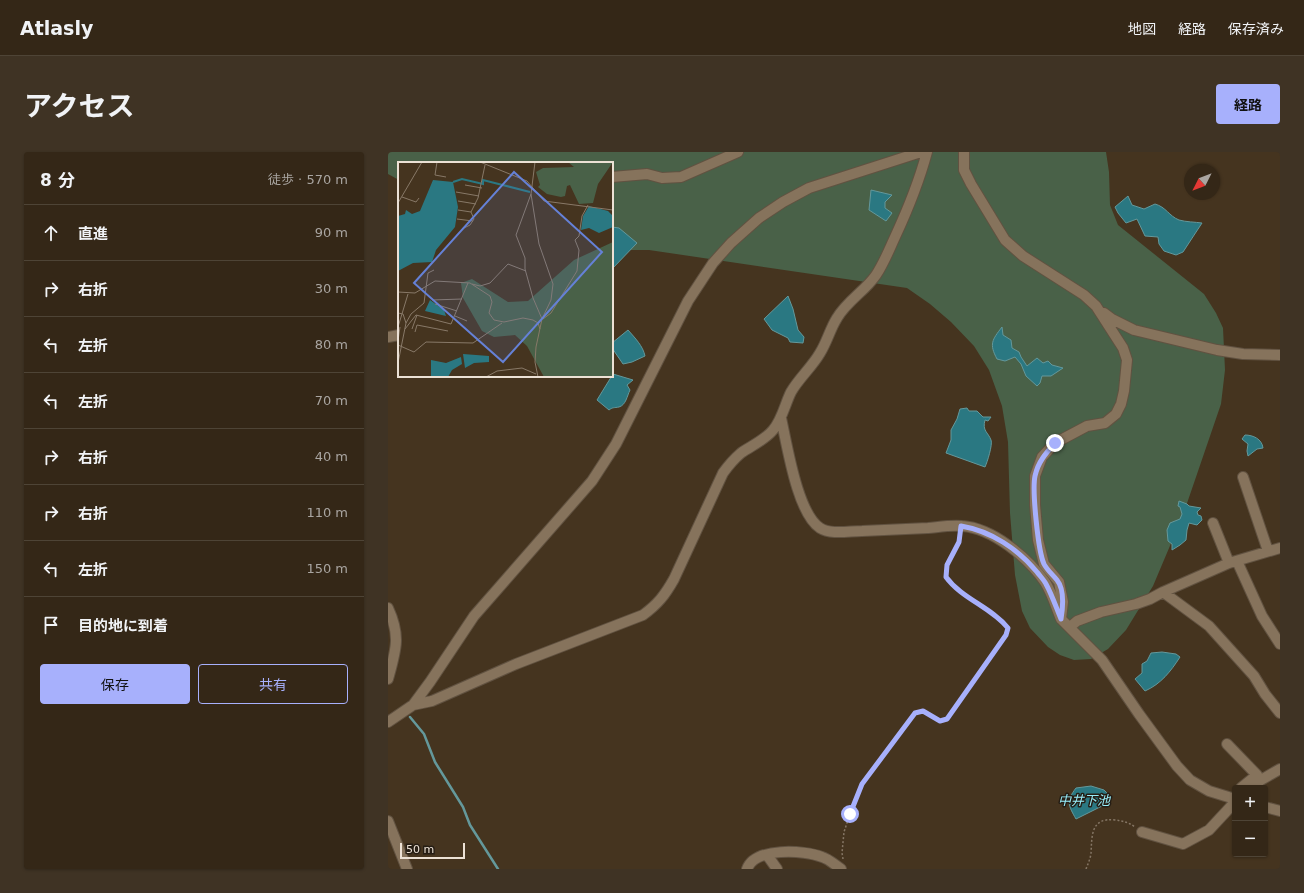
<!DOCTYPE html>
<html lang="ja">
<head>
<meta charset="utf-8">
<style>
	body { margin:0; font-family:"DejaVu Sans","Noto Sans JP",sans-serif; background:#3f3324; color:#f1f3f6 }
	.controls { position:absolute; right:12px; bottom:12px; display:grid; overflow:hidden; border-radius:4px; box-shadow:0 1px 3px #0004 }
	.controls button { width:36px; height:36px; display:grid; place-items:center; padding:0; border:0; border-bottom:1px solid #4e4436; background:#342717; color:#f1f3f6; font:20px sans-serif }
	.compass { position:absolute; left:796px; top:12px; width:36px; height:36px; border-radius:50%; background:#342717; box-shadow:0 1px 3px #0004; rotate:228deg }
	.scale { position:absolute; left:12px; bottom:10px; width:65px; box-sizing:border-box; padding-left:4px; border:2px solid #ece1d5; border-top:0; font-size:11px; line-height:14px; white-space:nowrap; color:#ece1d5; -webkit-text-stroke:3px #251d14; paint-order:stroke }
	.stop { position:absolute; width:12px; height:12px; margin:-9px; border:3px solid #a7b0fc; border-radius:50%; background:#fff }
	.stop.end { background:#a7b0fc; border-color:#fff; box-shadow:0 1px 4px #0008 }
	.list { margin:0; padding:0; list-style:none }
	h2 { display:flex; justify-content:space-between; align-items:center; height:52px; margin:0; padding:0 16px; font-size:17px }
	h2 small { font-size:13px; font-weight:400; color:#a9a5a1 }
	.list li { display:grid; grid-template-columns:26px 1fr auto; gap:12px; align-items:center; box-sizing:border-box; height:56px; padding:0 16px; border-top:1px solid #4e4436 }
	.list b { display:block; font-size:15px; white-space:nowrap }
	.list em { font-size:13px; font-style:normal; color:#a9a5a1 }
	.actions { display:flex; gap:8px; padding:12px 16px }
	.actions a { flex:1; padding:9px 0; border:1px solid #a7b0fc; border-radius:4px; text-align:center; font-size:14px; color:#a7b0fc }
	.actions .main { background:#a7b0fc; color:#111 }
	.icon { flex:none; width:22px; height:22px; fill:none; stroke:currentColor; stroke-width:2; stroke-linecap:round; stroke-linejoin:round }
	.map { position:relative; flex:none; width:892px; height:717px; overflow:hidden; border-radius:4px }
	header { display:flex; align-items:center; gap:24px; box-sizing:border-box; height:56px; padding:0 20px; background:#342717; border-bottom:1px solid #4e4436 }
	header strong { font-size:19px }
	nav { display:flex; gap:22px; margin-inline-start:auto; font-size:14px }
	.intro { display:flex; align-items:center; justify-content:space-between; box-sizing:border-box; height:96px; padding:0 24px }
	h1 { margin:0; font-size:28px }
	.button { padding:10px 18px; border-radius:4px; background:#a7b0fc; color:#111; font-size:14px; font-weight:700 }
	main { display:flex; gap:24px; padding:0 24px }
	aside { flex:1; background:#342717; border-radius:4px; box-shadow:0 1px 3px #0004 }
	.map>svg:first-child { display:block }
	.green { fill:#496148 }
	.water { fill:#2a7882; stroke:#64989b }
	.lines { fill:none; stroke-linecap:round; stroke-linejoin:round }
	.stream { stroke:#64989b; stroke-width:2.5 }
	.minor-casing { stroke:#615241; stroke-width:12 }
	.path { stroke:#857665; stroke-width:1.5; stroke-dasharray:2 2; stroke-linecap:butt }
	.minor { stroke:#86735c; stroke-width:10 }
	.route { stroke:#a7b0fc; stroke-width:5 }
	.labels { text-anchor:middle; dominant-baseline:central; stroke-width:3; stroke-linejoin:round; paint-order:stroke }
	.water-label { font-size:13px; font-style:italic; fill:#98eefa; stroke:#251d14 }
	.inset-river { fill:none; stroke:#2a7882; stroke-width:2 }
	.inset-road { fill:none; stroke:#887968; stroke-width:1 }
	.view { fill:#6581d7; fill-opacity:0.15; stroke:#6581d7; stroke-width:2 }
	.inset-edge { fill:none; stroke:#ece1d5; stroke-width:2 }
</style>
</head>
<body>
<header>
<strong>Atlasly</strong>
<nav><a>地図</a><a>経路</a><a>保存済み</a></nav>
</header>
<div class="intro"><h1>アクセス</h1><a class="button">経路</a></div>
<main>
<aside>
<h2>8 分<small>徒歩 · 570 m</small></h2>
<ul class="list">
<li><svg class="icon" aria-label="ahead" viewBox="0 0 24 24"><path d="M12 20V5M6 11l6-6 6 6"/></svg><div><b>直進</b></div><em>90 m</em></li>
<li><svg class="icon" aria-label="right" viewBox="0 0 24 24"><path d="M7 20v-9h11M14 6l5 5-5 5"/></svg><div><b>右折</b></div><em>30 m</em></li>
<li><svg class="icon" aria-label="left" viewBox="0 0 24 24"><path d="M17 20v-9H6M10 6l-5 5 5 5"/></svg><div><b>左折</b></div><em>80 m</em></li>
<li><svg class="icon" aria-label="left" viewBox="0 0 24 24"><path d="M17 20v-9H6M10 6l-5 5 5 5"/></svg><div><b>左折</b></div><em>70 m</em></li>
<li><svg class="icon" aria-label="right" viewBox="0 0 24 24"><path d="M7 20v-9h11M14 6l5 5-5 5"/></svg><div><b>右折</b></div><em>40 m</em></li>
<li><svg class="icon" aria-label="right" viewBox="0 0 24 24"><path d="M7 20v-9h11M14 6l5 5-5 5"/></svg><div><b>右折</b></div><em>110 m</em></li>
<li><svg class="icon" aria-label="left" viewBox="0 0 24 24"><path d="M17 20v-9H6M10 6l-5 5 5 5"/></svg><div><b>左折</b></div><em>150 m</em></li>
<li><svg class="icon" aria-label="arrive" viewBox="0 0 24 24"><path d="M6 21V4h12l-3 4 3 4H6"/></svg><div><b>目的地に到着</b></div></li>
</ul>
<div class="actions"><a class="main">保存</a><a>共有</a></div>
</aside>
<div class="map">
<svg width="892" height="717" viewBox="0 0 892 717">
	<rect width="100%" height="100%" fill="#45341f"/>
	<!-- green -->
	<path class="green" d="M0,0H718L721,20L722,53L730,73L816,142L828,161L835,176L837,218L833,252L795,363L765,434L738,478L720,497L703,507L686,508L672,503L660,495L642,476L634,459L627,423L622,361L620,290L614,254L601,218L586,194L563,170L542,152L519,136L261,98H224V11H11V28L0,22Z"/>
	<!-- water -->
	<path class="water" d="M483,38L504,43L497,50V56L504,61L498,69L481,58Z
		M740,44L744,53L756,57L767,52C778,55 781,64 791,68C798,70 807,70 814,71L795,100L788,103L776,99L771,92L770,85L757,84L749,67L738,71L730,61L727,55Z
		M224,75L231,76L249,91L224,117Z
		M400,144L405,157L410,178L416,185L415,191L402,190L400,186L384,178L376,167Z
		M614,175L615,183L623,188L624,196L631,200L633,205L639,214L649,206L655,211L660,209L664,213L675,216L663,224H654L652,231L649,234L638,224L633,212L627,205L617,209L609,207C601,192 604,188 614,175Z
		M240,178C247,186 255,194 257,204L244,210L235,212L224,196V191Z
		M225,222L245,228L239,233L242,238C239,244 238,253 231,255C226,256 225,255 221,258L209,248Z
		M579,256L581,259H589L595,265H603L600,269L597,268C594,279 600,280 603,288C605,292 599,311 597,315L558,301L563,288V278L569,267L572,257Z
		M857,283C865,283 874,287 875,296L869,297L860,304L859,299L860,292L854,287Z
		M791,349L799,352L801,354L813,356L809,360L810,363L813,364L814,368L809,373L801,371L799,378L798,388L792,393L784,398V392L780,389L779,378L782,371L792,367L794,362L792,355L790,354Z
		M774,500L788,502L792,505C783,519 773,532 757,539L747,527L754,521V512L759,509L763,501Z
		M703,634L716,638L724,646L714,654L688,667C680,653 678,649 688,636Z"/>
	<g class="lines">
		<!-- stream -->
		<path class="stream" d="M22,565L36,582L47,610L75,655L82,673L110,717"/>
		<!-- minor casing -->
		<g class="minor-casing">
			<path id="minor" d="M576,0V18L583,32L617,88L635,104L696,143L708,154L735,196L739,208L736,239L733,252L728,262L717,271L699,274L667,291L654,305L647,324V353L650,388L656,412L671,430L675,450L673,467L714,508L751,562L789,614L802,628L821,639L847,647
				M224,25L259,22L274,26L293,25L350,0
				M716,161L724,167L746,178L829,198L855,202L892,203
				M0,185L11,183
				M393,266C399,292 409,361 432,376C443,383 461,379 474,379C496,378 518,377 540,376C551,375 563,373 574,374C605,376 640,406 657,430C664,441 668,455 673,467
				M855,325L880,399
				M825,371L841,411
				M849,409L874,464L892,492
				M775,440L821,474L866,524L877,542L892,561
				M0,456C13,484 8,498 0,527
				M682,475L689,469L713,460L748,452L762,447L775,440L841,411L892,396
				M25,553L44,549L128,512L255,463C270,452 277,443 286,427L335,321C340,314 346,307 353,301C363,294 377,288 385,278C394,268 397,252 403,240C411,226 424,215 432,201C439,190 442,177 449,166C459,149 477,139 488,123C496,111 501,98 507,85C520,57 531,30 539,0
				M0,570L25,553L42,530L86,464L204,329L228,292L300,149L325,111L343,91L371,66L395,50L421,36L533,0
				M839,592L869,623L853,636
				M865,634L873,628L892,617
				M877,655L892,659
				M0,669L19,717
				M754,680L795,692L821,678L847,650
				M379,703L389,717
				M359,717C367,695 416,698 434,705C441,707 447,713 453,717"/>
		</g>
		<!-- path -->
		<path class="path" d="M455,707L454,701L456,680L466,650L474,632L527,561L535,559L552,569L559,567L618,483L620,476C603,455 574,447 558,425L559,413L571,390L572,383
			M698,717C700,712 702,707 703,702C704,685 702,665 727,668C735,669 740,670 747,675"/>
		<!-- minor -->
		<use href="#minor" class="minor"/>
	</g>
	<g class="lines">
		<!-- route -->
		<path class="route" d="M462,662L474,632L527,561L535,559L552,569L559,567L618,483L620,476C603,455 574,447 558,425L559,413L571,390L573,374C603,379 630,397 649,420C652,424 656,428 658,432C664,443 668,455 673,467C675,455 677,438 669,428C665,423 659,418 656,412C650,399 644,338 647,324C650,310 658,301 667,291"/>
	</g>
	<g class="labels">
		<!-- water labels -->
		<g class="water-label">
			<text x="696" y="648">中井下池</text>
		</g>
	</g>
	<!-- overview -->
	<g transform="translate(10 10)">
		<rect width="215" height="215" fill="#45341f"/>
		<path d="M170,0H215L200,22L195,41L181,42L172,23L169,24L167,34L163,35L149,32L140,25L142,23L138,10L145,6L176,5ZM215,80V215H146L129,184L117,173L96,175L84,169L65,136L63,121L74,117L110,140L130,139L176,98Z" fill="#496148"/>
		<path d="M35,18L55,20L60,45L57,65L38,88L34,100L15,101L0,109V54L7,52L8,48L14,52L22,49ZM191,44L210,49L215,54V65L201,71L191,66L183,68L185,54ZM32,138L46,148L48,154L27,149ZM65,192L91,194V200L76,201L67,206ZM63,195L64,202L54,208L50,215H33V198L48,201Z" fill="#2a7882"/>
		<path class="inset-river" d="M55,20L64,17L85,22V18L132,30"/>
		<path class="inset-road" d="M39,0L37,13L48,15M82,0L129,19L146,39L215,48M137,0L133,32L118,73L127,96V107L135,136L144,157M67,23L84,26M58,30L81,34M133,32L141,82L155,122L153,138L144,157L138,185L137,200L140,215M4,35L18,40L21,36M60,39L78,42M0,41L24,0M60,48L73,50M59,57L75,59M64,67L72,63L76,57L73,50L80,36L87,3M74,122L82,124L92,121L110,102L128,109M0,130L17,131L37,119L72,121L92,134L94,140L91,151L96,158L106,160L125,156L135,158L140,161L142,167M34,138L64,137M37,142L59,149M0,151L5,152L8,161M57,154L69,159M145,157L153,151L179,109L181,88L177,78L181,74L184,54L190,43M0,165L10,132M7,167L18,153L53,162L70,121M14,167L19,153M17,170L19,163L50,169M0,179L2,165M0,183L16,190L28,180L75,181L104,161M0,201L8,161L13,152L26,141L30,111L36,108M88,215L99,209L124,206L138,212"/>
		<path class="view" d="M116,10L204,90L105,200L16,121Z"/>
		<rect width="215" height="215" class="inset-edge"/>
	</g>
</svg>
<div class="controls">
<button>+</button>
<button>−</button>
</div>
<svg class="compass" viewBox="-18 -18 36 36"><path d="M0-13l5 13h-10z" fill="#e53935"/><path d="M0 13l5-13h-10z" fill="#a9a5a1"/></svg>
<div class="scale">50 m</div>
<div class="stop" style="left:462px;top:662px"></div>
<div class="stop end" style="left:667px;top:291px"></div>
</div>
</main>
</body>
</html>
